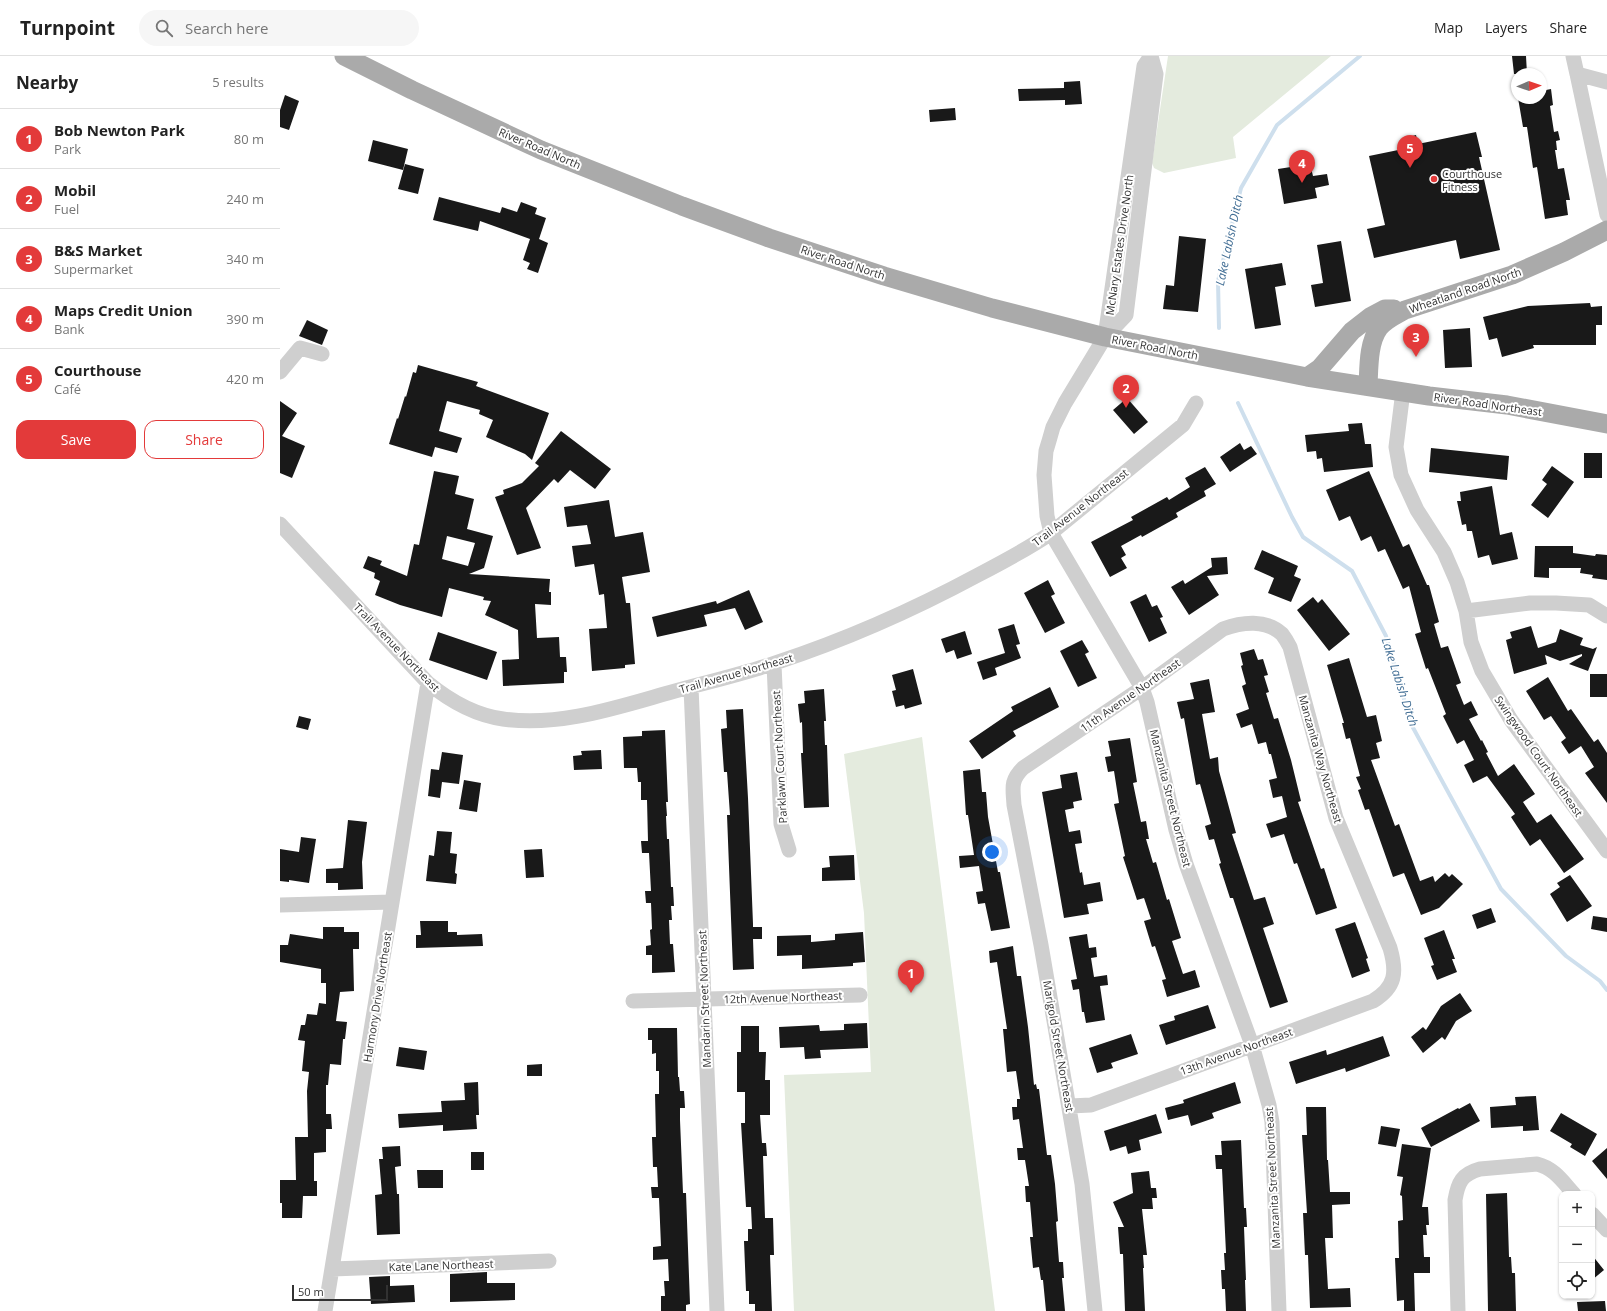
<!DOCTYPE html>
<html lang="en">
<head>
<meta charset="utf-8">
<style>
	body { margin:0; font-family:"Open Sans",sans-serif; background:#f6f6f6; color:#222 }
	.controls { position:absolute; right:12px; bottom:12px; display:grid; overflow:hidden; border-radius:8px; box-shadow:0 1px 3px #0004 }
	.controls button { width:36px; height:36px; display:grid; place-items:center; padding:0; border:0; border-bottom:1px solid #e0e0e0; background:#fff; color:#222; font:20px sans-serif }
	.compass { position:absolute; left:1231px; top:12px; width:36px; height:36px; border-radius:50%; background:#fff; box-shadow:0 1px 3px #0004; rotate:88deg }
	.scale { position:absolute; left:12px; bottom:10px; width:96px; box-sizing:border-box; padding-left:4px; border:2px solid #323232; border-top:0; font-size:11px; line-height:14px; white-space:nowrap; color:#323232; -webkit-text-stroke:3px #fff; paint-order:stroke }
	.you { position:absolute; left:712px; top:796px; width:14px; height:14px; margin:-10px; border:3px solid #fff; border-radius:50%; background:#1a73e8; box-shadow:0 0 0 6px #1a73e833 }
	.badge { display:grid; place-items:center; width:26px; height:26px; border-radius:50%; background:#e33a3a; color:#fff; font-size:13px; font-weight:700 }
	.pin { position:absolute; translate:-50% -33px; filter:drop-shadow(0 1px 2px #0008) }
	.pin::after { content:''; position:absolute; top:21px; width:14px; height:12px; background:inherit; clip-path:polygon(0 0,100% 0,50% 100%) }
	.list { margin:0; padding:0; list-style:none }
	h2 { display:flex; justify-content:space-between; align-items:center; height:52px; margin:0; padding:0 16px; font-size:17px }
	h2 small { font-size:13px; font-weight:400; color:#767676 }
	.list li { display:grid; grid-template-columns:26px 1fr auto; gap:12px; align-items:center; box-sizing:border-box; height:60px; padding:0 16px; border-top:1px solid #e0e0e0 }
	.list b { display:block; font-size:15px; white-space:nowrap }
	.list p { margin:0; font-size:13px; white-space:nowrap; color:#767676 }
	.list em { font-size:13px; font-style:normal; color:#767676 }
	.actions { display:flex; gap:8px; padding:12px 16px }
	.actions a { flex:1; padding:9px 0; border:1px solid #e33a3a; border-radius:12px; text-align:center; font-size:14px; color:#e33a3a }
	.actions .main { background:#e33a3a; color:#fff }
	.icon { flex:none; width:22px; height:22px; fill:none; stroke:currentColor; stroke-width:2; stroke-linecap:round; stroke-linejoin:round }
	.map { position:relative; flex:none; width:1327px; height:1255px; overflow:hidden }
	header { display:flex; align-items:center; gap:24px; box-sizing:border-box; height:56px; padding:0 20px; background:#fff; border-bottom:1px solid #e0e0e0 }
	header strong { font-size:19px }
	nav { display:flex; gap:22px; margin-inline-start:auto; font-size:14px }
	.search { width:280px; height:36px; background:#f6f6f6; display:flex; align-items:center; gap:10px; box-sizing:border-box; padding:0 14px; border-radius:22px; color:#767676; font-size:15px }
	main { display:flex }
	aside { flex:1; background:#fff }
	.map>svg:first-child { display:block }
	.green { fill:#e4ebde }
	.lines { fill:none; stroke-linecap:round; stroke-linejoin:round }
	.stream { stroke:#cedfed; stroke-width:4 }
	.building { fill:#191919; fill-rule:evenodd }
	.minor { stroke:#cfcfcf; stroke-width:15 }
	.major { stroke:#aaa; stroke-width:19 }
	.poi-dot { fill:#e33a3a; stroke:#fff; stroke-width:1.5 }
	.labels { text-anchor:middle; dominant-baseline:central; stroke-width:4; stroke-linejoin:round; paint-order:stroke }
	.street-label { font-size:11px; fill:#323232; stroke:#fff }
	.poi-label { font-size:11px; fill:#323232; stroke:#fff; text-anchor:start }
	.water-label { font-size:12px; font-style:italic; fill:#406d94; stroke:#fff }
</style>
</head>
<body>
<header>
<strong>Turnpoint</strong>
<div class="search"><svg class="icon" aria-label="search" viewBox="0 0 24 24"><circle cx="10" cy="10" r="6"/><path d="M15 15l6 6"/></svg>Search here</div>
<nav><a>Map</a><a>Layers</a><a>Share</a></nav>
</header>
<main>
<aside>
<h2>Nearby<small>5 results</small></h2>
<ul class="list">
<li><span class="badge">1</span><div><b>Bob Newton Park</b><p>Park</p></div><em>80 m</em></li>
<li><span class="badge">2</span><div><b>Mobil</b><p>Fuel</p></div><em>240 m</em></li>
<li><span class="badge">3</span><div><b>B&amp;S Market</b><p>Supermarket</p></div><em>340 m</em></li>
<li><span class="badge">4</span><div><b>Maps Credit Union</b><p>Bank</p></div><em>390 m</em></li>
<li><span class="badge">5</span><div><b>Courthouse</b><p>Café</p></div><em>420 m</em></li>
</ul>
<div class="actions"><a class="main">Save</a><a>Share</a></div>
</aside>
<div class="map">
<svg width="1327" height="1255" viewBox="0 0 1327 1255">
	<rect width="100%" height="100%" fill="#fff"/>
	<!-- green -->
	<path class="green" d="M888,0H1051L953,81L956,102L884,117L874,112L872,107Z
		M642,681L715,1255H514L504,1019L591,1016L584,857L564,698Z"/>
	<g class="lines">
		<!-- stream -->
		<path class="stream" d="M939,272L938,225L961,132L997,69L1080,0
			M958,347L1012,461L1023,481L1072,515L1106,580L1131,668L1221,833L1286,900L1320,925L1327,934"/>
	</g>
	<!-- building -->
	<path class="building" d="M1232,0H1246L1247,18H1234Z
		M800,25L802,48L785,49V44L739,45L738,33L784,32V26Z
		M1271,33L1273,49L1270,50L1274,76L1278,75L1280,84L1276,85L1277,94H1275L1278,113L1284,112L1290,144H1286L1288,159L1265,163L1257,111L1253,112L1247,71H1243L1238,42H1261V35Z
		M5,39L19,45L9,74L0,71V54Z
		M675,52L676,64L650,66L649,54Z
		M1196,76L1202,101H1199L1220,194L1180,203L1176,184L1094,202L1087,173L1105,169L1089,100L1128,92L1125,82L1136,79L1138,88Z
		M93,84L128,93L123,114L88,105Z
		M125,108L144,113L138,138L118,133Z
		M1030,108L1033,120L1047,118L1049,129L1035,132L1037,142L1004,148L998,113Z
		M159,141L220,157L222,151L237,156L241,146L257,152L255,158L266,162L259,183L268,187L258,217L247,213L250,207L243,204L250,183L200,165L198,175L153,164Z
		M899,180L926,183L918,256L883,253L886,229L894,230Z
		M1061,185L1071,245L1035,251L1031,229L1043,227L1037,189Z
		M1002,207L1006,229L995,231L1001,269L975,273L965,213Z
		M1310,247L1311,251L1322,250V269H1316V289H1253L1254,292L1222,301L1217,282L1209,284L1203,261L1248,250Z
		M27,264L48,274L42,289L19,280Z
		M1190,272L1192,311L1165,312L1163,274Z
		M138,309L198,326L196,330L269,357L252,404L245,398L206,381L213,364L199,358L200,354L167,345L159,375L182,382L177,397L155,391L152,401L109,388L117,362L118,363L125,340L126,341L133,316L136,317Z
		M847,342L868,366L854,378L833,354Z
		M0,345L17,357L2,380L25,390L12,422L0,417Z
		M1082,367L1085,388H1091L1093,411L1044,416L1042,402L1037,403L1036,395L1027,396L1025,379L1069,375L1068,368Z
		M281,375L331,413L315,433L290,414L278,427L274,423L246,452L261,492L237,499L215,441L224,438L223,434L242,427L259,410L255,407Z
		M960,387L964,394L971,390L977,398L950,416L940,401Z
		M1151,392L1229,400L1227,424L1149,416Z
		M1304,397H1322V422H1304Z
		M1272,410L1294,426L1268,462L1251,449L1267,428L1262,424Z
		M925,411L936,428L924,435L926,440L896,457L898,461L862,481L861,479L841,490L846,499L841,502L847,512L830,521L811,486L853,464L851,461L887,441L889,444L910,431L905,422Z
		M154,415L179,420L175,438L194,443L187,473L213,480L204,512L189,518L270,523L269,536H271V549L255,548L257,582L279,581L280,601H286L287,616H284V627L223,630L222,604L239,603L238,574L205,559L211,545L203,544L204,541L169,532L162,561L120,549L95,539L100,525L94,522L95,517L83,512L88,500L102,505L100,509L127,520L134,488L139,489ZM167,480L195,487L188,510L162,503Z
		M1089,415L1123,491L1129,488L1147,529H1149L1159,566L1154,568L1161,592L1168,590L1181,627L1176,629L1184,649L1191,645L1198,659L1189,663L1201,685L1202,684L1208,696L1206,697L1218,720L1234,708L1255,738L1243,746L1257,767L1271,758L1304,803L1284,817L1260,783L1250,790L1231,761L1235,758L1207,720L1193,727L1184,709L1194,704L1184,684L1177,688L1163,660L1166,658L1148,612L1146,613L1135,578L1141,576L1129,530L1123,533L1105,493L1098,496L1091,480L1081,485L1070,460L1059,465L1046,434Z
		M1212,430L1220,479L1232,476L1238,503L1212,509L1209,499L1198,502L1192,475H1187L1186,468L1182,469L1177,445H1181L1180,436Z
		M329,444L335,481L363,476L370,516L342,521L346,547H350L355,608L345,609V612L312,615L309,573L327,572L324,538L319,539L314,508L295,511L292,490L311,488L307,469L287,471L284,451Z
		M1255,490H1293V497L1315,500L1316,498L1327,499V524L1312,522L1313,519L1300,517L1301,512H1269V522L1254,521Z
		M982,494L1018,510L1014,520L1021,523L1011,546L988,537L994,522L974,513Z
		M947,501L948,518L927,520L939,539L909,559L891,531L903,524L905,528L932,511L931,502Z
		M768,524L775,538L771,540L785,567L765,577L744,537Z
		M469,534L483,566L465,574L455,552L424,559L427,570L377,581L372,561L436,545L437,548Z
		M866,538L872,551L877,549L883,561L880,562L887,577L869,586L850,546Z
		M1033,541L1038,547L1042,543L1070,578L1049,595L1017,554Z
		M734,568L740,588L736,589L741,602L715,612L717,619L703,624L697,606L725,597L718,573Z
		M1251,570L1258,592L1276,586L1280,573L1303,582L1300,589L1313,593L1317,591L1308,615L1289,608L1302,600V598L1280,605L1265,599L1267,608L1234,618L1226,584L1232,582L1230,576Z
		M685,575L692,598L677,603L674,594L666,597L661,583Z
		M158,576L217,596L207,624L149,604Z
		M802,584L809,596L805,598L817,622L798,631L780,595Z
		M974,593L978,604L983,603L988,619L984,620L989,636L986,637L994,663L998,662L1011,704L1021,745L1018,746L1041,813L1044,812L1057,852L1036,859L1017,807L1014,808L1004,778L991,782L986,768L1007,761L1002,740L993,742L989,724L997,722L991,698H989L986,686L978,688L972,668L961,672L956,658L969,653L962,630L966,628L961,610L963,609L960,597Z
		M1069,602L1087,661L1096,659L1102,685L1096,687L1100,702L1091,704L1115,770L1119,768L1140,825L1153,820L1155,826L1165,817L1169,821L1172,818L1183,828L1159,852L1141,859L1124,817L1113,821L1089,753L1085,754L1078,734L1081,733L1076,721L1080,720L1070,682L1066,683L1062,667H1064L1047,609Z
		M633,613L642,648L625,653L624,649L616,651L612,635L616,634L612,619Z
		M1310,618H1327V641H1310Z
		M1268,621L1288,655L1291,653L1314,686L1318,683L1327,697V747L1305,717L1314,711L1301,690L1289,698L1281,686L1286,682L1271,660L1264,664L1246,635Z
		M929,623L935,656L922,658L930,703L938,701L939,715L956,777L952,778L974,844L985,841L994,868L983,872L1008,946L990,952L953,842H950L939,808L941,807L934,783L929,784L925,770L931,768L920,728L916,729L904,662L901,663L897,646L914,643L910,627Z
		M770,631L779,651L733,675L736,680L702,703L689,685L733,655L731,651Z
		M544,633L546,665H544L545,689H547L549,751L524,752L521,697H523L522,666L520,667L518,648L525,647L524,635Z
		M463,653L468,742L473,868V871H482V883H473L474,913L453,914L447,759H450L447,716H444L441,673L447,672L446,654Z
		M19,660L31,663L28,674L16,671Z
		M385,674L388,746H386L387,760H386L387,783H389L391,831H393L394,850H391L392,864H389L390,888H393L395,916L372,917V899H366V890L371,889L370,874L372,873L371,847H366L365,835H371L369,797H362L361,785H368L367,744H361V726H358L357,712H344L343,681L362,680V675Z
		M850,682L857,726L853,727L861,766L866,765L869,783H866L873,807L876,806L887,844L889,843L901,882L892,885L903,918L915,914L920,931L887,941L882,924L886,923L875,890L872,891L864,865L871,863L864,842L857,844L843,801L845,800L834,748L839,747L834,715L828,716L825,701L831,700L828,685Z
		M321,694L322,713L294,714L293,700L302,699L301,695Z
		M162,696L183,699L179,728L162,726L160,742L148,740L151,713L159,714Z
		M700,713L702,736H706L708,761L718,816H720L730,872L711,875L705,847L698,848L696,836L703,835L699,810L680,812L679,800L694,799L688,759H686L683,715Z
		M797,716L802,744L793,746L794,752L785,754L789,776L800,774L802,787L795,788L800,817L802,816L804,829L820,826L823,845L807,848L809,858L784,862L762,736L782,732L780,719Z
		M184,724L201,727L197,756L179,753Z
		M68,764L87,766L82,806L83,833L58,834V827H46V813L63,812Z
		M157,775L172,776L170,797L177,798L175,817L177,818L176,828L146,825L149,799L154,800Z
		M21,781L36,783L29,827L9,824V826L0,825V793L19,796Z
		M262,793L264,821L246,822L244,794Z
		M574,799L575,824L542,825V812L550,811L549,800Z
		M1290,819L1312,850L1287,866L1270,838L1280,831L1277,827Z
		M1211,852L1216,866L1197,873L1192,859Z
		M1313,860L1327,862V876L1311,873Z
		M140,865H168V876H177V879L202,878L203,890L136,892V879H141Z
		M1075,866L1088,902L1086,903L1090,915L1072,922L1055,873Z
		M43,871H64V876H79V893H73L74,935L60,936L56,965L67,966L65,983H63L61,1009L50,1008L48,1029H46V1058H51L52,1073H46V1096L34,1097V1125H37V1140H23L22,1162H2V1147H0V1124H16L15,1081H28L27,1035L29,1016L22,1015L25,985L18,984L21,969H25L27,958L37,959L39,947L46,948V927H41V913L0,906V889H8L10,878L43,883Z
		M1164,874L1175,903H1172L1177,916L1157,924L1151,910L1154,909L1144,882Z
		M583,876L585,906L573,907V910L522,913V899L497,900V880L531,879V886L555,884V878Z
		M807,878L809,892L816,891L817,901L811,902L814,921L827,919L828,929L820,930L825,964L806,967L804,956H802L799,933L793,934L791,924L797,923L789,881Z
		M733,890L737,920H741L748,971L754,1029L756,1028L757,1033H759L767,1099H771L775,1128L778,1165L776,1166L779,1206H783L784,1222H782L785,1255H766L763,1224H761L759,1211L753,1212L750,1181H753L750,1146H746L745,1130H749L745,1104H738L737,1092H743L739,1063L733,1064L732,1051H737V1043H740L736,1015L727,1016L723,973H727L717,906L710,907L709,895Z
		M1180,937L1192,955L1176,965L1165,984L1162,981L1143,997L1131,981L1143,971L1146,974L1161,950Z
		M928,949L936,972L886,989L879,969L895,964L894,960Z
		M587,967L588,992L540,994L541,1002L525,1003L524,991L500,992L499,971L539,969L540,975L564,974V968Z
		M461,970H479V996H486L485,1024H490V1059H480L482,1087H486L487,1100H483L485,1162H493L494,1199H490L492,1255H475V1248H469V1235H466L464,1185H468V1173H472L471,1151H466L461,1067H465V1036H457V996H461Z
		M368,972H397L398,1021H399L400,1035H404L405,1052H400V1064L403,1137H406L410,1248L406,1249V1255H381V1240H385L384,1225H389L388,1203L373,1204V1191L381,1190L379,1142H372L371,1131H378L377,1111H373L372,1081H376L375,1038H379V1015H376V997L372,998V984H368Z
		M851,978L858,998L831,1007L833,1012L817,1017L809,992Z
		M1103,980L1110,1000L1066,1016L1065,1012L1016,1028L1009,1006L1046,994L1047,999Z
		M119,991L147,995L144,1014L116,1010Z
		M262,1008V1020H247V1009Z
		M198,1026L199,1059H196L197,1073L163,1075V1069L119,1072L118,1058L162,1056L161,1045L185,1044L184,1027Z
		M955,1026L961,1047L932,1057L934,1062L911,1070L908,1059L888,1064L885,1052L904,1047L903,1044Z
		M1256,1040L1259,1074L1243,1075V1070L1211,1072L1210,1051L1236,1049L1235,1041Z
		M1190,1047L1200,1065L1151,1091L1141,1072L1178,1052L1179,1053Z
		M1026,1051H1046L1047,1104H1048L1050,1136H1070V1148L1052,1149L1053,1182H1045L1048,1233L1070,1232L1071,1251L1030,1252L1028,1199H1025L1023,1157H1027L1022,1079H1027Z
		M1281,1057L1317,1078L1305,1100L1290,1091L1292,1088L1270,1075Z
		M876,1058L882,1077L859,1084L861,1094L848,1098L846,1090L830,1095L824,1075Z
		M1101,1070L1120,1073L1116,1091L1098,1088Z
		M961,1084L964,1152H966L967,1171H964L966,1224H965L966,1255H946L945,1233H942L941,1214H945L944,1197H946L942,1113H936L935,1099H942L941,1085Z
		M1122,1088L1151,1092L1142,1151H1148L1149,1169H1146L1147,1179H1143L1144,1201H1150V1217H1134L1135,1255H1124V1244L1117,1245L1115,1202H1119L1118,1165L1123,1164L1122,1140L1120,1139L1123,1121L1117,1120Z
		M120,1090L121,1110L115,1111L117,1138H119L120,1178L97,1179L95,1139L102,1138L99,1103H103L102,1091Z
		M1327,1092V1123L1312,1105Z
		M191,1096H204V1114H191Z
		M137,1114H163V1132H138Z
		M869,1115L871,1132H876L877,1142H872L873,1153H862L867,1199H863L864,1212H863L865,1255H845L843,1198H840L838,1171H844L833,1146L853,1137L851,1117Z
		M1227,1137L1229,1201H1231L1232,1217H1235L1236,1255H1208L1206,1138Z
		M1312,1199L1324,1214L1312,1224Z
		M207,1216V1227H235V1244L170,1246V1218Z
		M110,1220V1230L134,1229L135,1246L91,1248L89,1221Z
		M1325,1245L1326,1255H1298L1297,1246Z"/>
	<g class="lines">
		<!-- minor -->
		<path class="minor" d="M871,0L876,18L846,259L825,281L785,347L773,371L769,385L766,395L764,419L767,460L771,477L862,632L867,646L896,774L906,808L972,989L989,1049L992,1066L999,1255
			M1293,0L1297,18L1327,26
			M1297,18L1327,159
			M825,281L864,10L871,0
			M0,316L20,292L42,298
			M1123,335L1116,391L1121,419L1137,454L1164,496L1177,526L1186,555L1191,586L1202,615L1231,664L1327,795
			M0,468L148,627C170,645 194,659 223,663C278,671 335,652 388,637C423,627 460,619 495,607C565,584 633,554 698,519C723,506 748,493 771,477L903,369L916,347
			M1186,555L1250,547H1276L1309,549L1327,560
			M494,608L501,768L509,794
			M411,631L437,1255
			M0,849L112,846
			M353,945L580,939
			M790,1050L811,1049L1093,945C1116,931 1117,916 1110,892L1056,762L1010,591C1008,587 1005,582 1002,578C986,563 962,566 943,573L862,632L743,712C730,725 733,732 734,749L761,889L802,1128L815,1255
			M1312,1158L1327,1174
			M52,1213L269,1205
			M45,1255L148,627
			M1178,1255L1175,1144C1178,1126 1182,1118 1200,1113L1257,1108C1274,1112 1283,1126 1294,1138"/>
		<!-- major -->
		<path class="major" d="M64,0L132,34L261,94L402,150L489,182L604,220L712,252L825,281L1027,321L1149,340L1227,349L1327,368
			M1027,321L1040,312L1072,275L1090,261L1105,253H1114
			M1088,330C1089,312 1088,287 1099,272C1105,264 1116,259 1125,254L1232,219L1284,196L1327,174"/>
	</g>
	<!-- markers -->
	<circle class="poi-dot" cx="1154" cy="123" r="4"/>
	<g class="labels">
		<!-- street labels -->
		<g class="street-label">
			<text transform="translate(260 92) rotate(23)">River Road North</text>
			<text transform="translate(839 189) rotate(-82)">McNary Estates Drive North</text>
			<text transform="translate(563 206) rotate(18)">River Road North</text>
			<text transform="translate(1185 234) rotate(-19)">Wheatland Road North</text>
			<text transform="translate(875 291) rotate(11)">River Road North</text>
			<text transform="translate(1208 348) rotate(8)">River Road Northeast</text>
			<text transform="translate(800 451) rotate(-38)">Trail Avenue Northeast</text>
			<text transform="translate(117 591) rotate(46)">Trail Avenue Northeast</text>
			<text transform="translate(456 617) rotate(-16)">Trail Avenue Northeast</text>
			<text transform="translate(850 639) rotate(-35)">11th Avenue Northeast</text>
			<text transform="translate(1259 700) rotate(55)">Swingwood Court Northeast</text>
			<text transform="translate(499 701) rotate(-93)">Parklawn Court Northeast</text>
			<text transform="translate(1041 703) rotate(74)">Manzanita Way Northeast</text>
			<text transform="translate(891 742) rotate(76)">Manzanita Street Northeast</text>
			<text transform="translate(97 941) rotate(-81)">Harmony Drive Northeast</text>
			<text transform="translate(503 941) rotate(-2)">12th Avenue Northeast</text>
			<text transform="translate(424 943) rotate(-92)">Mandarin Street Northeast</text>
			<text transform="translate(779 990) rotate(80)">Marigold Street Northeast</text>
			<text transform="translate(956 995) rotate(-20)">13th Avenue Northeast</text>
			<text transform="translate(992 1122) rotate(-93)">Manzanita Street Northeast</text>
			<text transform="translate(161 1209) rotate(-2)">Kate Lane Northeast</text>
		</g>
		<!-- poi labels -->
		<g class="poi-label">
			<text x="1162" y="117">Courthouse<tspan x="1162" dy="13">Fitness</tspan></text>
		</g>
		<!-- water labels -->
		<g class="water-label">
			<text transform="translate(949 184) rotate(-78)">Lake Labish Ditch</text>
			<text transform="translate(1120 626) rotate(72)">Lake Labish Ditch</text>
		</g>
	</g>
</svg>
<div class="controls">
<button>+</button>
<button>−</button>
<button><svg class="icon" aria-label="locate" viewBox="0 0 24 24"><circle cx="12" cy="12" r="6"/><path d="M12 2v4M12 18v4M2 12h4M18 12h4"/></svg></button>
</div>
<svg class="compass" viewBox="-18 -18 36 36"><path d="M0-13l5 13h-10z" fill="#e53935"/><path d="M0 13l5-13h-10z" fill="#767676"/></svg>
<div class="scale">50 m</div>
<div class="you"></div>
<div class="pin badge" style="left:631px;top:937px">1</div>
<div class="pin badge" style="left:846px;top:352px">2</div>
<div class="pin badge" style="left:1136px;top:301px">3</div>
<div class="pin badge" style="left:1022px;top:127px">4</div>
<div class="pin badge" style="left:1130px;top:112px">5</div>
</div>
</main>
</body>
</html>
